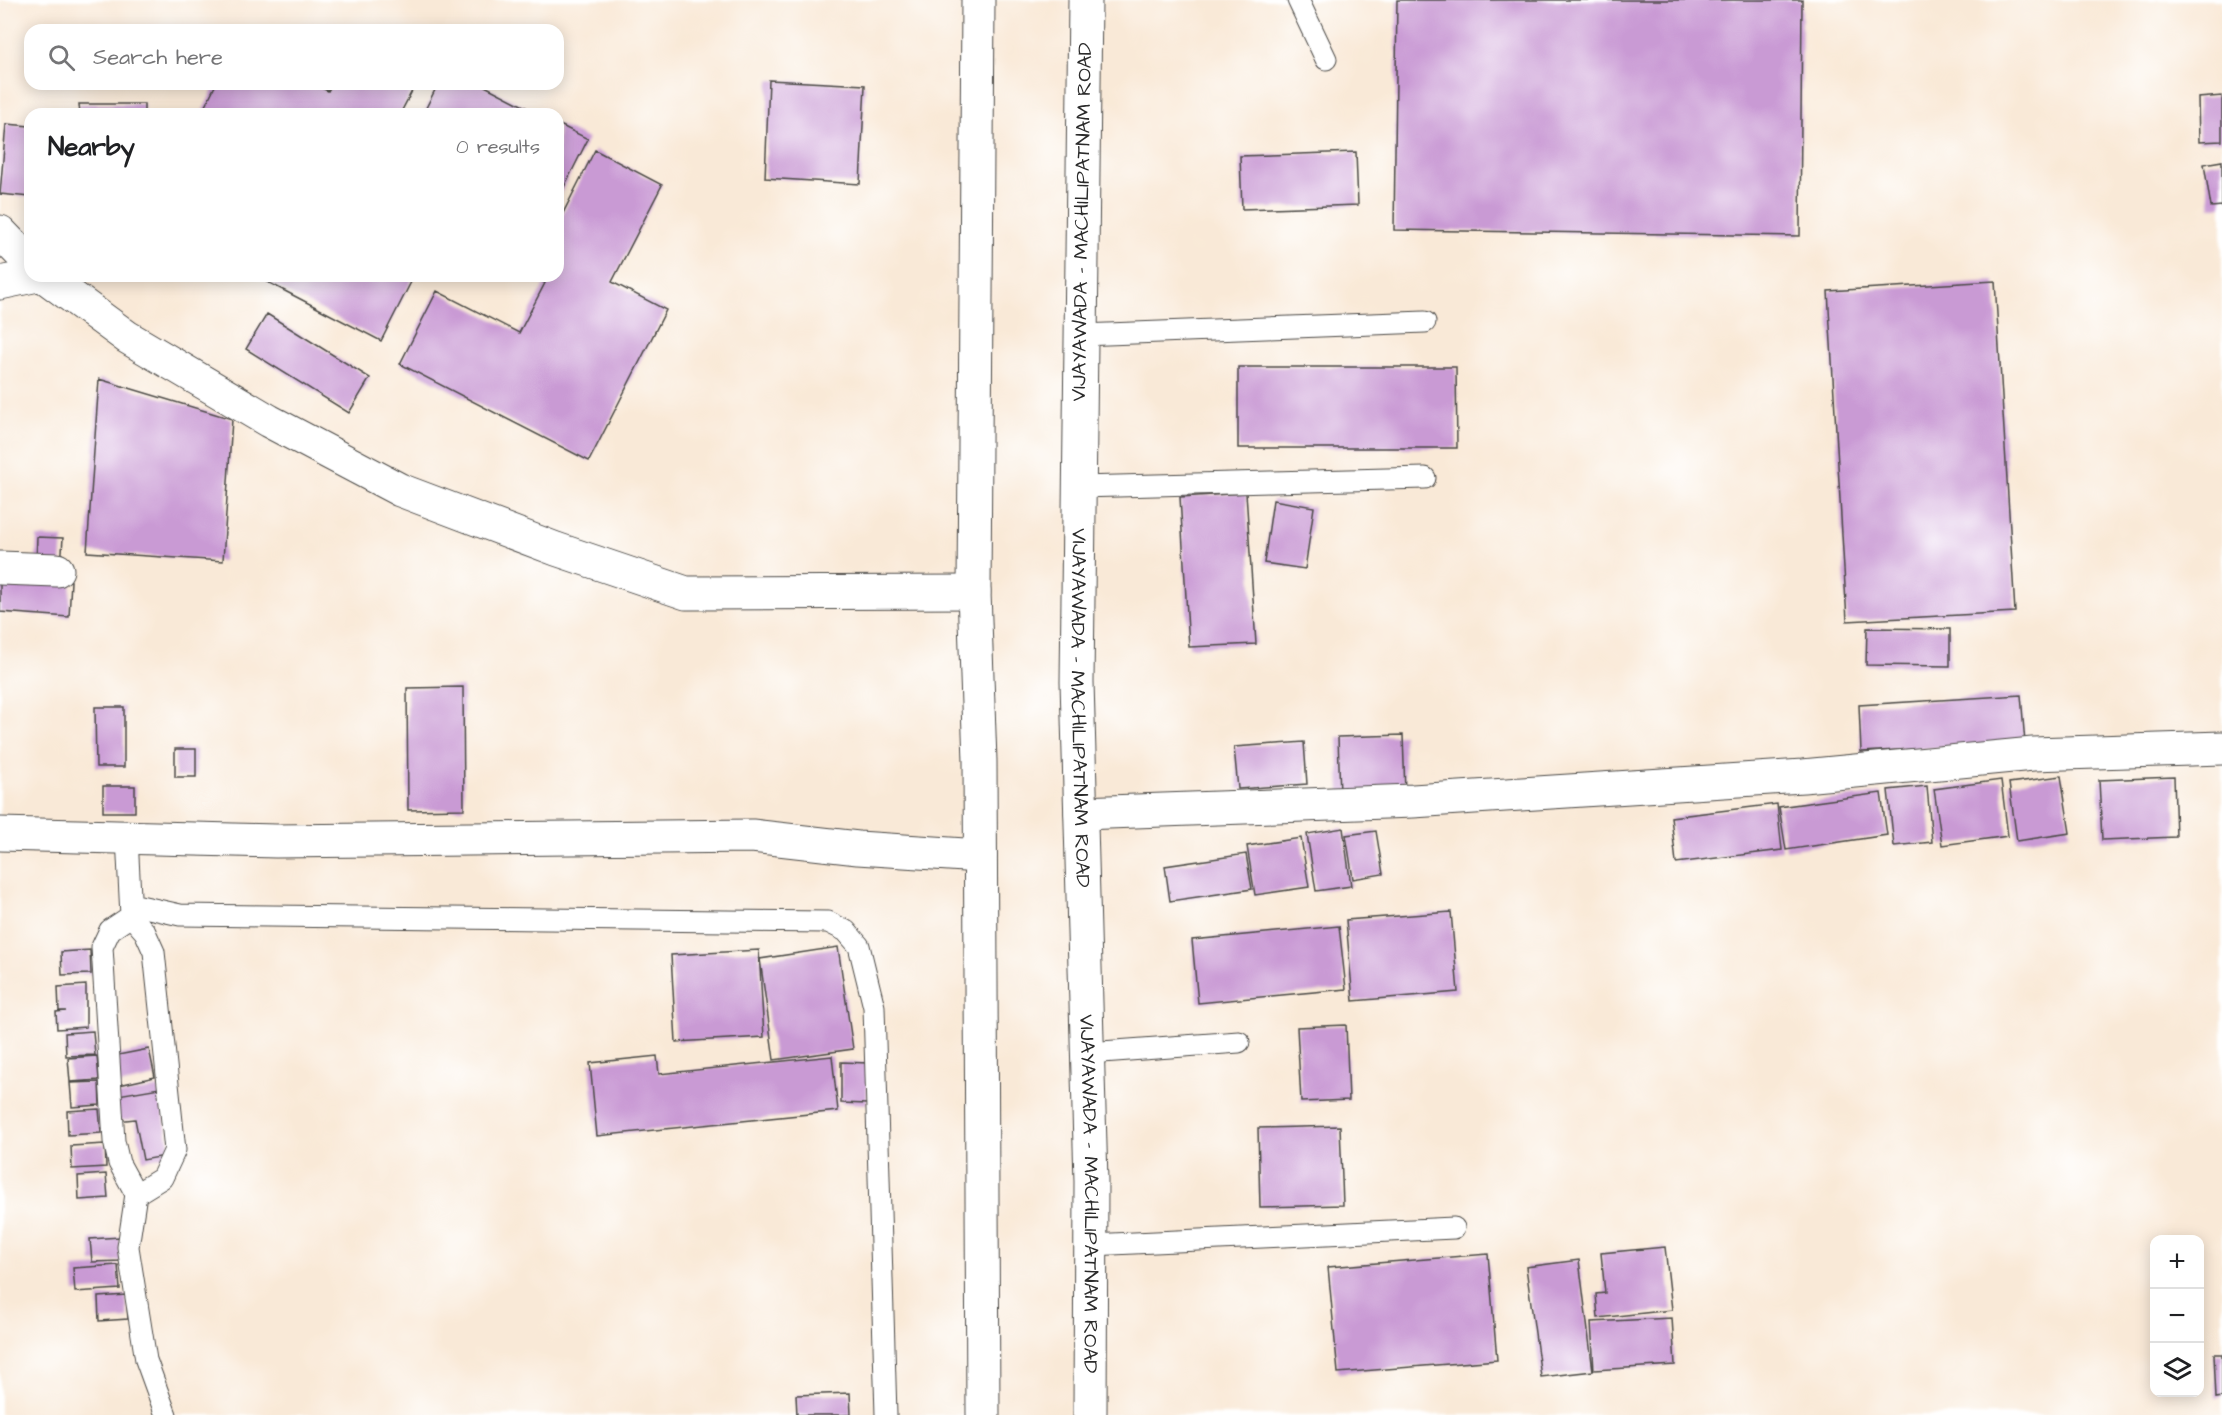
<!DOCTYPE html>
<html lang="en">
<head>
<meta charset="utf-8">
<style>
	body { margin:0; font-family:"Architects Daughter",sans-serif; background:#f6f6f6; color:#202124 }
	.controls { position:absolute; right:18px; bottom:18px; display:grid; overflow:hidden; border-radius:12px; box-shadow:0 3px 15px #0003 }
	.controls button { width:54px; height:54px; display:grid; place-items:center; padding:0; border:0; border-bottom:2px solid #e0e0e0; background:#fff; color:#202124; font:30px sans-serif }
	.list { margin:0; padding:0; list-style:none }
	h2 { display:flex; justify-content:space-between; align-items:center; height:78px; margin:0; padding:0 24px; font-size:26px }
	h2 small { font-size:20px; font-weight:400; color:#757577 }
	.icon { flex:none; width:33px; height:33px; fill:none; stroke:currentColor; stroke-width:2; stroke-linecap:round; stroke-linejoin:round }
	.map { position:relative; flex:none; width:2222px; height:1415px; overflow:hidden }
	.search { position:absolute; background:#fff; box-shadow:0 3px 15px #0003; left:24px; top:24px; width:540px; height:66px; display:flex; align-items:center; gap:15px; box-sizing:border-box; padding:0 21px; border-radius:18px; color:#757577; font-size:22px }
	.panel { position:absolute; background:#fff; box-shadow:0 3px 15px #0003; left:24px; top:108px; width:540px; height:174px; border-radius:18px }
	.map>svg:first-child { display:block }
	.building { fill:#c99ad4 }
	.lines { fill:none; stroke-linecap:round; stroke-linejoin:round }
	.lane-casing { stroke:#4a4845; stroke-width:23 }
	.street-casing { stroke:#4a4845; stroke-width:35 }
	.highway-casing { stroke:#4a4845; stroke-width:35 }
	.lane { stroke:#fff; stroke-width:21 }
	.street { stroke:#fff; stroke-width:33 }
	.highway { stroke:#fff; stroke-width:33 }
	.labels { text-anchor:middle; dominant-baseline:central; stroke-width:5; stroke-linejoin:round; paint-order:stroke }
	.street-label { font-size:20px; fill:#2b2b2b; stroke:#fff }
</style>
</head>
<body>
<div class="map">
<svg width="2222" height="1415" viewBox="0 0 2222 1415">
	<rect width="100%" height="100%" fill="#fff"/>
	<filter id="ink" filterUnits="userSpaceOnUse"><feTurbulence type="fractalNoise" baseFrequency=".0167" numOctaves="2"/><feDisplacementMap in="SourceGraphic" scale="12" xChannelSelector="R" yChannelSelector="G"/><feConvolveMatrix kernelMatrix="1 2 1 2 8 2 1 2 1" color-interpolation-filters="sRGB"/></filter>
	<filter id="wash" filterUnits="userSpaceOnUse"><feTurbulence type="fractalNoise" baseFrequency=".008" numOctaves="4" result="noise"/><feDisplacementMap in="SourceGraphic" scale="24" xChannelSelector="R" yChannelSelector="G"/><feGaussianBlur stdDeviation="1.35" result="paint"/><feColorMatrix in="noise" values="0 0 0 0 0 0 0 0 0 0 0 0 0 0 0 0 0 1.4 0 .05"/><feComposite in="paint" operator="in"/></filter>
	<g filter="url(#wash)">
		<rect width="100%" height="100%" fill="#f9e9d7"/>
		<g id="blocks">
			<!-- building -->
			<path class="building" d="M1397,0H1802L1800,236L1394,230Z
				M769,80L865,85L860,184L765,178Z
				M216,84H313L328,91L332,84H403L413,89L400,114H201Z
				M438,84H481L539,114H423Z
				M2222,96V141L2199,142L2198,98Z
				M79,104H144V114H80Z
				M6,124L30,126V197L0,194Z
				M558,124L588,139L558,199Z
				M595,150L662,185L612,282L666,310L589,461L400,364L437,291L519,333L545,283L533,276H558V223Z
				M1356,152L1358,205L1242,209L1240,156Z
				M2222,161V206L2211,207L2204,164Z
				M256,276H414L381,341Z
				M1995,281L2015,612L1847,621L1828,291Z
				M267,314L370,378L349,413L246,349Z
				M1238,367H1456L1457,448H1238Z
				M99,379L232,419L223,561L87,552Z
				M1246,493L1256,644L1189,647L1180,497Z
				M1273,500L1314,507L1305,569L1264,563Z
				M37,537L63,538L61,565L36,563Z
				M0,576L71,581L69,617L0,612Z
				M1867,628L1950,629V666L1866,665Z
				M463,687L464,809L408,810L407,688Z
				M2021,695L2025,743L1861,752L1859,705Z
				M95,707H124V767H96Z
				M1403,735L1405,792L1340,794L1338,737Z
				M1304,742L1307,784L1238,789L1234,747Z
				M175,749H196V777H175Z
				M2061,776L2070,833L2017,841L2009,783Z
				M2174,777L2176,837L2102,840L2099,780Z
				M2001,780L2008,836L1942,845L1934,789Z
				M103,786H135V812H103Z
				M1927,786L1932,842L1894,846L1888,790Z
				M1881,793L1887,835L1786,850L1779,807Z
				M1777,804L1782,850L1676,863L1671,817Z
				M1343,828L1351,886L1316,891L1307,834Z
				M1376,831L1383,874L1353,879L1346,835Z
				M1301,838L1309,887L1255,895L1247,846Z
				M1246,854L1252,889L1170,901L1165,866Z
				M1451,912L1458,992L1353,1001L1346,920Z
				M1339,926L1346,989L1198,1003L1192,940Z
				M838,947L853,1049L774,1060L760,959Z
				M90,950L91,974L62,975L61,952Z
				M759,950L764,1037L676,1042L671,955Z
				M86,985V1027L57,1029L56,1012L66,1011H59L58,987Z
				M1346,1025L1349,1100L1301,1102L1297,1027Z
				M93,1031L95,1055L66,1056L65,1033Z
				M149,1049L155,1077L119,1085L113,1056Z
				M97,1056L99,1080L70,1082L68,1058Z
				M657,1056L659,1074L832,1056L838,1111L597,1136L590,1063Z
				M841,1062L868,1063L867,1104L841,1103Z
				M99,1082L100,1105L72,1107L70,1083Z
				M159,1088L171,1155L143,1160L135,1119L117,1121L112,1096Z
				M99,1109L101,1133L68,1135L67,1111Z
				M1340,1126L1343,1205L1260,1207L1258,1128Z
				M105,1144L106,1167L72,1169L71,1146Z
				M106,1174L108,1198L79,1200L78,1176Z
				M120,1237L121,1261L92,1262L90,1239Z
				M1665,1247L1672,1310L1598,1318L1596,1294L1605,1293L1601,1253Z
				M1488,1254L1497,1360L1338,1373L1328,1267Z
				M1579,1260L1593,1371L1541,1377L1526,1267Z
				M118,1265L120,1289L75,1292L73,1268Z
				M126,1295L128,1319L99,1321L98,1297Z
				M1672,1318L1675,1365L1594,1370L1591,1322Z
				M2214,1354H2222V1397L2216,1398Z
				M850,1393L851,1415H797L796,1395Z"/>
		</g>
	</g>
	<g filter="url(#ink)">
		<use href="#blocks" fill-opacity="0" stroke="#4a4845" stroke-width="1.5"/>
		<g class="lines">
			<!-- lane casing -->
			<g class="lane-casing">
				<path id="lane" d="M1298,0L1326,59
					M1081,335L1425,322
					M1080,487L1425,478
					M127,837L131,916L145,932L154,952L175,1150L162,1178L136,1194
					M131,904L180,915L828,922L846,931L859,946L874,1007L886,1415
					M131,916L110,930L102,947L114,1141L119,1163L136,1194L128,1247L146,1360L166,1415
					M1088,1053L1239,1042
					M1091,1245L1454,1228"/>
			</g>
			<!-- street casing -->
			<g class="street-casing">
				<path id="street" d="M0,232L30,263
					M44,276L127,337L269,421L400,490L556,549L686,593L974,592
					M0,283L33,276
					M0,568L57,570
					M1081,813L1413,801L1803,776L2033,754L2222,748
					M0,834L276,841L752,836L858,848L980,856"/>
			</g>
			<!-- highway casing -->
			<g class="highway-casing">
				<g id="highway">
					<path d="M978,0L974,592L980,761L983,1415"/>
					<path id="s1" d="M1085,0L1077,682L1091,1181L1090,1415"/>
				</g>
			</g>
			<!-- lane -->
			<use href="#lane" class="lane"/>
			<!-- street -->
			<use href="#street" class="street"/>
			<!-- highway -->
			<use href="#highway" class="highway"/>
		</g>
	</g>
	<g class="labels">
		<!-- street labels -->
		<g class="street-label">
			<text transform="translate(1082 222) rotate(-89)">VIJAYAWADA - MACHILIPATNAM ROAD</text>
			<text stroke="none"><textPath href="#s1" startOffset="708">VIJAYAWADA - MACHILIPATNAM ROAD</textPath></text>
			<text stroke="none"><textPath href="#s1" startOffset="1194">VIJAYAWADA - MACHILIPATNAM ROAD</textPath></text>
		</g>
	</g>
</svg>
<div class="controls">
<button>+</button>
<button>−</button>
<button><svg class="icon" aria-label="layers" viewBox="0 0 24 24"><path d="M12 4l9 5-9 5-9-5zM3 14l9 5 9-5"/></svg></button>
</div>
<div class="search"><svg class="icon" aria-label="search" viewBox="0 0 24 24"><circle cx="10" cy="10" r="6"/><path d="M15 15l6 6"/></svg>Search here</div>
<section class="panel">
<h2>Nearby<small>0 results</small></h2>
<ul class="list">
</ul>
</section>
</div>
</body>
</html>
